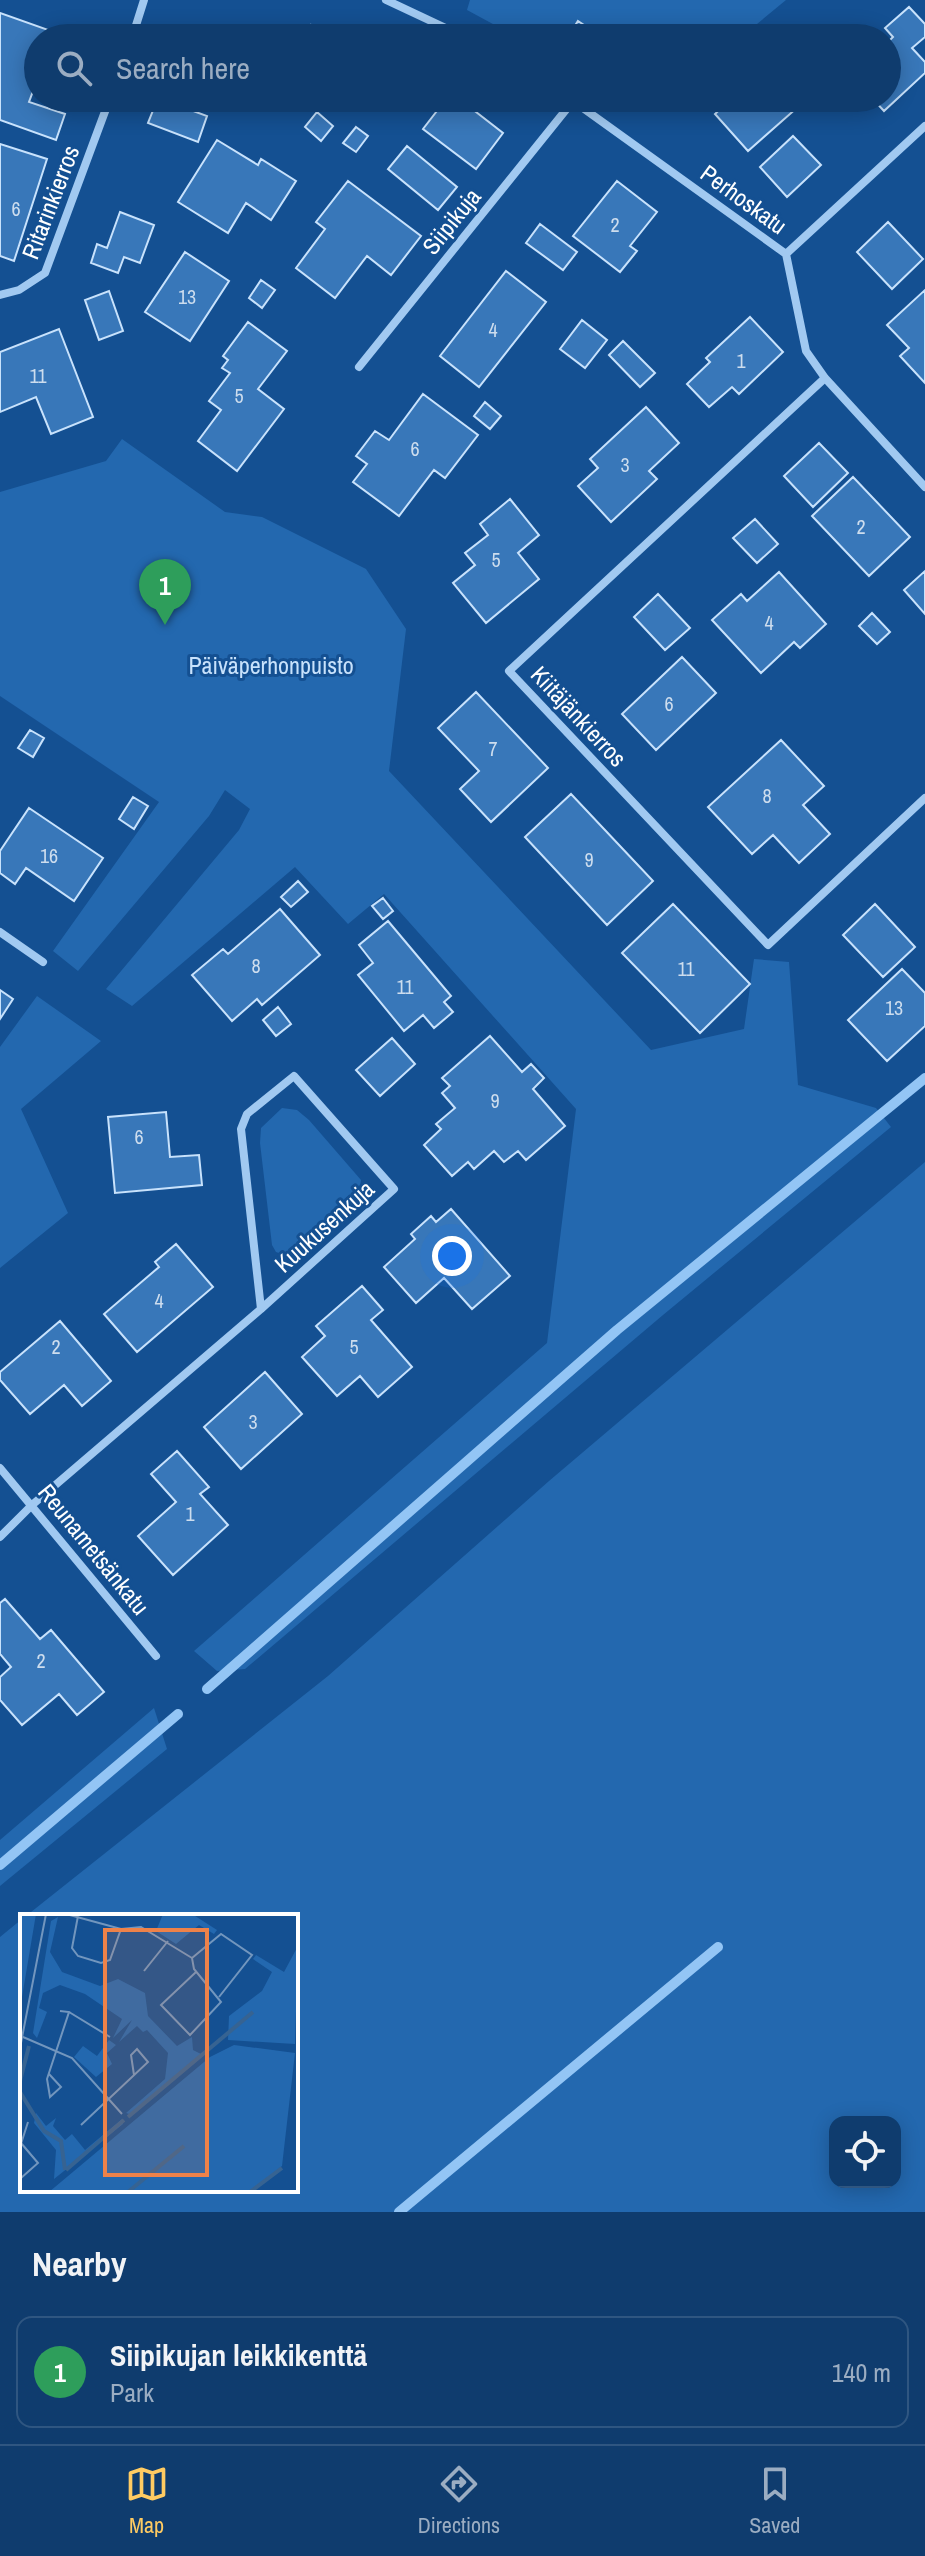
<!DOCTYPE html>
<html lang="en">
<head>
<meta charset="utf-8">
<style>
	body { margin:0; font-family:"Archivo Narrow",sans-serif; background:#184373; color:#f1f3f6 }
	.controls { position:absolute; right:24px; bottom:24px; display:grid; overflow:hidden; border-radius:16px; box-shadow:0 4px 20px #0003 }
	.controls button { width:72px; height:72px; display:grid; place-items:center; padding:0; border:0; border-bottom:2px solid #2f5681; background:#0f3c6e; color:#f1f3f6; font:40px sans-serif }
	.you { position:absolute; left:452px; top:1256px; width:28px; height:28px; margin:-20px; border:6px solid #fff; border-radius:50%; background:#1a73e8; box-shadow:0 0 0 12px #1a73e833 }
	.badge { display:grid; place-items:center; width:52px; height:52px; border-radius:50%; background:#ffcb62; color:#fff; font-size:26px; font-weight:700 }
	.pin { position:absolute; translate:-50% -66px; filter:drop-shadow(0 2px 4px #0008) }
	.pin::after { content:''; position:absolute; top:42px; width:28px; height:24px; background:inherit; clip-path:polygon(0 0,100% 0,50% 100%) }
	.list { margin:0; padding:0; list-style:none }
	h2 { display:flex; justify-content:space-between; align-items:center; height:104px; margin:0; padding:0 32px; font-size:34px }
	h2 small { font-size:26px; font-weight:400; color:#9badc2 }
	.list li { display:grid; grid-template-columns:52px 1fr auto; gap:24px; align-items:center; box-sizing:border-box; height:112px; margin:0 16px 16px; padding:0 16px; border:2px solid #2f5681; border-radius:16px }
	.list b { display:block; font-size:30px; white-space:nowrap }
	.list p { margin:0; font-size:26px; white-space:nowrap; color:#9badc2 }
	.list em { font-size:26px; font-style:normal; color:#9badc2 }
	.icon { flex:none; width:44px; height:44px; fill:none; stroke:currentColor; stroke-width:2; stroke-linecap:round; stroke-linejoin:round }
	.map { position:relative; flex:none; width:925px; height:2212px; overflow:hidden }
	.search { position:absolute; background:#0f3c6e; box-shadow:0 4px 20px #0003; left:24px; right:24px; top:24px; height:88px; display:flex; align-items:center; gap:20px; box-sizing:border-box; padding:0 28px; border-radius:44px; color:#9badc2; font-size:30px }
	.sheet { height:232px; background:#0f3c6e }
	nav { display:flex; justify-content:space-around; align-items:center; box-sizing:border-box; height:112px; border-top:2px solid #2f5681; background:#0f3c6e; font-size:22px; color:#9badc2 }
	nav a { display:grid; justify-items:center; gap:4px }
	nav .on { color:#ffcb62 }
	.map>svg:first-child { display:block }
	.green { fill:#2368af; fill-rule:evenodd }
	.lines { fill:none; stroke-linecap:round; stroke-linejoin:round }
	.stream { stroke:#93c5f5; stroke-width:10 }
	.building { fill:#3877b9; stroke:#c8e2fc; stroke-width:2 }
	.minor { stroke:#a1c9f1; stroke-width:8 }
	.labels { text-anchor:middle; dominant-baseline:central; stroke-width:6; stroke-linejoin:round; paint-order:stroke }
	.number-label { font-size:20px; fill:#cdddee }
	.street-label { font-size:24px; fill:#fff; stroke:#145092 }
	.park-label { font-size:24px; fill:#c8e2fc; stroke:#145092 }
	.inset-river { fill:none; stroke:#366392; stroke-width:4 }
	.inset-road { fill:none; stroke:#7296be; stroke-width:2 }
	.view { fill:#ee8249; fill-opacity:0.15; stroke:#ee8249; stroke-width:4 }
	.inset-edge { fill:none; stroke:#fff; stroke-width:4 }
</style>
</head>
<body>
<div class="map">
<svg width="925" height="2212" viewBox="0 0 925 2212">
	<rect width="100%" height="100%" fill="#145092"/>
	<!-- green -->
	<path class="green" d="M470,0H786L740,38H519L467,10Z
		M122,439L225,512L262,517L366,569L406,629L389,771L651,1050L744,1029L754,959L789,962L798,1085L876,1108L891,1127L663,1315L245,1669L217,1671L194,1651L547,1343L576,1109L384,894L348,924L295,867L132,1006L106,989L239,830L250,809L225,790L209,816L78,971L53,951L159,802L0,696V492L106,461Z
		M37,996L101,1041L21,1109L68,1213L0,1268V1047Z
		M282,1108L297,1110L309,1120L361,1180L359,1195L300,1250L288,1256L276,1252L272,1245L260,1143L261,1128Z
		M925,1162V2212H0V1937L22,1919V2190H296V1916H26L328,1676L549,1481ZM835,2122H895V2182H835Z
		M154,1708L167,1749L0,1886V1840Z"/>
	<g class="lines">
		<!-- stream -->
		<path class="stream" d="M207,1689L617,1330L925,1078
			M0,1865L178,1714
			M399,2212L718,1947"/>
	</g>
	<!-- building -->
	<path class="building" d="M909,7L925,24V37L912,48L925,62V73L884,111L872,98H887V43L893,37L885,28Z
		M0,13L54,32L52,38H38V87L35,86L29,102L65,114L56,140L0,120Z
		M578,21L590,29L583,38H567Z
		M311,25L330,38H302Z
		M158,98L207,116L198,142L148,123Z
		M447,98H458L503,133L476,169L423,129Z
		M732,98H806L807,99L748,151L715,114Z
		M317,112L333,126L321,141L305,127Z
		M356,127L368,136L356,152L343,143Z
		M793,136L821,165L787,197L760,167Z
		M217,140L258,165L261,159L296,181L271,220L246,203L228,233L178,202Z
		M0,144L47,159L14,261L0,256Z
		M407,146L457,187L438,210L388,169Z
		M348,181L421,236L391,275L367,256L335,298L296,268L325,229L316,222Z
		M617,181L657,212L630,246L637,251L620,272L573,236Z
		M120,212L154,225L140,263L124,257L118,273L91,263L97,244L107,248Z
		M888,222L923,259L892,289L857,252Z
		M540,224L577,252L563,270L526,243Z
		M185,252L229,281L190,341L145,312Z
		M506,271L546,302L479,387L440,356Z
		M261,280L275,290L262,308L249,298Z
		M925,290V383L900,356L909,348L887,325Z
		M109,291L123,331L99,340L85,300Z
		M750,317L783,352L739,394L732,387L709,407L687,384L710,362L706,358Z
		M582,320L607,340L585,368L560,349Z
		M248,322L287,351L258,389L284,409L237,471L198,441L221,410L209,401L230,373L222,368L228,360L223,356Z
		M59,329L93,417L51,434L36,397L0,412V352Z
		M623,341L655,373L640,387L609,355Z
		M423,394L478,435L445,478L434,470L399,516L353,482L367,464L356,456L375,431L389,440Z
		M485,402L501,416L490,429L474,416Z
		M646,407L679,443L649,471L657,479L611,522L578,486L598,468L590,459Z
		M819,443L848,473L813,507L784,476Z
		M853,477L910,537L869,576L812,516Z
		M510,499L539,535L518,553L539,579L486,623L453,583L475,565L465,553L488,535L480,524Z
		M755,519L778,544L757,563L733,538Z
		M925,571V614L904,590Z
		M779,572L826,624L800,648L794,642L761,673L712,620L741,594L747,601Z
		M658,594L690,628L665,650L634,617Z
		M872,613L890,632L877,644L859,626Z
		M682,657L716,693L656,750L622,714Z
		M476,692L548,768L491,822L460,789L479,771L438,728Z
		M30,730L44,738L33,757L18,748Z
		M781,740L824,786L803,805L830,834L799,863L773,835L752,854L708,807Z
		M571,794L653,881L607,925L525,837Z
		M133,797L148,806L134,829L119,819Z
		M29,808L103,858L74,901L26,868L15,884L0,873V851Z
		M298,881L308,892L291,907L281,897Z
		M383,898L393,911L383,919L372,906Z
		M673,904L750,984L700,1033L622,953Z
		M875,904L915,947L883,977L843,935Z
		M280,909L320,955L262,1005L257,999L232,1021L192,975L223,949L228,954Z
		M388,921L451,996L444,1002L453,1012L434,1028L423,1015L404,1031L358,975L373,963L359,945Z
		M902,969L925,993V1026L887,1061L848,1020Z
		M0,990L13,999L0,1019Z
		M278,1007L291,1024L276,1036L263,1020Z
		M490,1036L522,1072L531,1064L544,1078L533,1089L565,1126L526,1160L518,1151L504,1162L494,1151L474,1169L468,1162L452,1176L424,1145L441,1129L436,1124L455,1108L442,1093L450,1086L442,1078Z
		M392,1038L415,1064L380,1096L356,1070Z
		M166,1112L170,1157L199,1155L202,1185L115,1193L108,1117Z
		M451,1209L510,1276L472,1309L444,1278L416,1303L384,1267L415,1239L411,1234L431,1216L436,1222Z
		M176,1244L213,1287L137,1352L104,1314L159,1267L155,1262Z
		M362,1286L383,1310L371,1320L412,1367L378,1397L360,1376L337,1396L302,1357L325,1336L316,1326Z
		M60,1321L111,1381L82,1406L64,1385L30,1414L0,1380V1372Z
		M265,1372L302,1414L241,1469L204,1427Z
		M177,1451L209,1487L200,1494L228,1525L173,1575L138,1536L176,1502L151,1474Z
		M5,1599L40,1639L51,1630L104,1692L77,1715L59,1694L22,1725L0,1700V1677L11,1667L0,1654V1603Z"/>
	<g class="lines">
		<!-- minor -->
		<path class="minor" d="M386,0L467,38
			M132,38L144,0
			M569,98L786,254L806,351L825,378L925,487
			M786,254L925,126
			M0,295L19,290L45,273L110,98
			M359,367L573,101
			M825,378L509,671L768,945L925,798
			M0,932L43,962
			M0,1468L156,1656
			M0,1537L32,1505L261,1309L394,1189L294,1076L247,1114L241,1129L261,1309"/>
	</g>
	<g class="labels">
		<!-- number labels -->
		<g class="number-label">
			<text x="16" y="208">6</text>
			<text x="615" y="224">2</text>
			<text x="187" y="296">13</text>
			<text x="493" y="329">4</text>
			<text x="741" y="360">1</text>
			<text x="38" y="375">11</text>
			<text x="239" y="395">5</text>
			<text x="415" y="448">6</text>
			<text x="625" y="464">3</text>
			<text x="861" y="526">2</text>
			<text x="496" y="559">5</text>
			<text x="769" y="622">4</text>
			<text x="669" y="703">6</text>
			<text x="493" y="748">7</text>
			<text x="767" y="795">8</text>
			<text x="49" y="855">16</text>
			<text x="589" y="859">9</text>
			<text x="256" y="965">8</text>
			<text x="686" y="968">11</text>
			<text x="405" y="986">11</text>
			<text x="894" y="1007">13</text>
			<text x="495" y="1100">9</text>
			<text x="139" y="1136">6</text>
			<text x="159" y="1300">4</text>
			<text x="56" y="1346">2</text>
			<text x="354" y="1346">5</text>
			<text x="253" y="1421">3</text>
			<text x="190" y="1513">1</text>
			<text x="41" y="1660">2</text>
		</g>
		<!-- street labels -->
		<g class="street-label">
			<text transform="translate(744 199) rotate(36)">Perhoskatu</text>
			<text transform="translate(50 202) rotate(-69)">Ritarinkierros</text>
			<text transform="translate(451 221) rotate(-51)">Siipikuja</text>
			<text transform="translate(579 716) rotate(47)">Kiitäjänkierros</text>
			<text transform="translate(324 1226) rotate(-42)">Kuukusenkuja</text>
			<text transform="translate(94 1549) rotate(51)">Reunametsänkatu</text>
		</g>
		<!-- park labels -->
		<g class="park-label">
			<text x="271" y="665">Päiväperhonpuisto</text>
		</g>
	</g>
	<!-- overview -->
	<g transform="translate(20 1914)">
		<rect width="278" height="278" fill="#145092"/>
		<path d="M0,0H16L0,95ZM143,0H172L197,16L194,20L179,11L156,30L136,17ZM38,3L30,38L42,58L80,72L98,65L125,79L128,102L157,132L172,123L173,136L183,141L112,201L106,199L145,165L148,139L127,116L123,118L117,112L99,128L112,106L93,124L102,105L65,80L40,71L23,79L19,94L27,98L17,124L13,119L31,7ZM278,32L275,130L208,126L209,102L242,77L252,58L233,45L236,41L264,58ZM89,126L96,131L87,139L92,150L76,163L54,143L63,132L77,142ZM214,131L275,139L262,252L244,267L230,278H29L190,143ZM16,199L26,212L36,204L33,212L45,226L52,220L65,236L102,205L103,210L34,265L36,236L14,209Z" fill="#2368af"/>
		<path class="inset-river" d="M0,167L9,132M0,178L24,217L41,227L45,256M108,203L233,98M46,256L104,206M108,278L164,232M230,278L262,254"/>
		<path class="inset-road" d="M46,0L101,15L121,13L172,44L174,55L201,88L170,121L141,91L176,58M58,2L52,34L58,42L81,49L90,46L101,15M172,44L201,20L232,41L199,83M124,57L148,27M49,98L90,123M3,123L52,144L102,200M0,134L26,0M29,160L41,173L30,183L27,165L49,98L40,97M61,211L128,148L117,135L111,141L114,161M0,233L8,208M1,264L18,249L1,229"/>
		<path class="view" d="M85,16H187V261H85Z"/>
		<rect width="278" height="278" class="inset-edge"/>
	</g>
</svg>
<div class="controls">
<button><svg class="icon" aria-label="locate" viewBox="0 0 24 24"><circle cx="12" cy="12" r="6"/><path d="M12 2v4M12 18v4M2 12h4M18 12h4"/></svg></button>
</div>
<div class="you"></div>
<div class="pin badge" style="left:165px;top:625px;background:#2e9e5b">1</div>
<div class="search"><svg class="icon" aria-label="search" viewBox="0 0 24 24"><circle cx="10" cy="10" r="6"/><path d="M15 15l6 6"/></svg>Search here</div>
</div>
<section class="sheet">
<h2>Nearby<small></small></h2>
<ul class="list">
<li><span class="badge" style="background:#2e9e5b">1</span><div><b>Siipikujan leikkikenttä</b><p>Park</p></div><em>140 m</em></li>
</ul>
</section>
<nav>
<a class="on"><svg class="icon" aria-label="map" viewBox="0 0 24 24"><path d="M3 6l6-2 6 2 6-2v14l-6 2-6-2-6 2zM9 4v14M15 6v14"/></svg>Map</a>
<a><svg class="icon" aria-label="directions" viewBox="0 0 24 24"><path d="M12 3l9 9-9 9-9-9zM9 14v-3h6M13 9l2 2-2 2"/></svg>Directions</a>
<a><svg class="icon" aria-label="saved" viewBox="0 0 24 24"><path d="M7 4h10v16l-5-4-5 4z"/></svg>Saved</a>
</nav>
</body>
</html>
